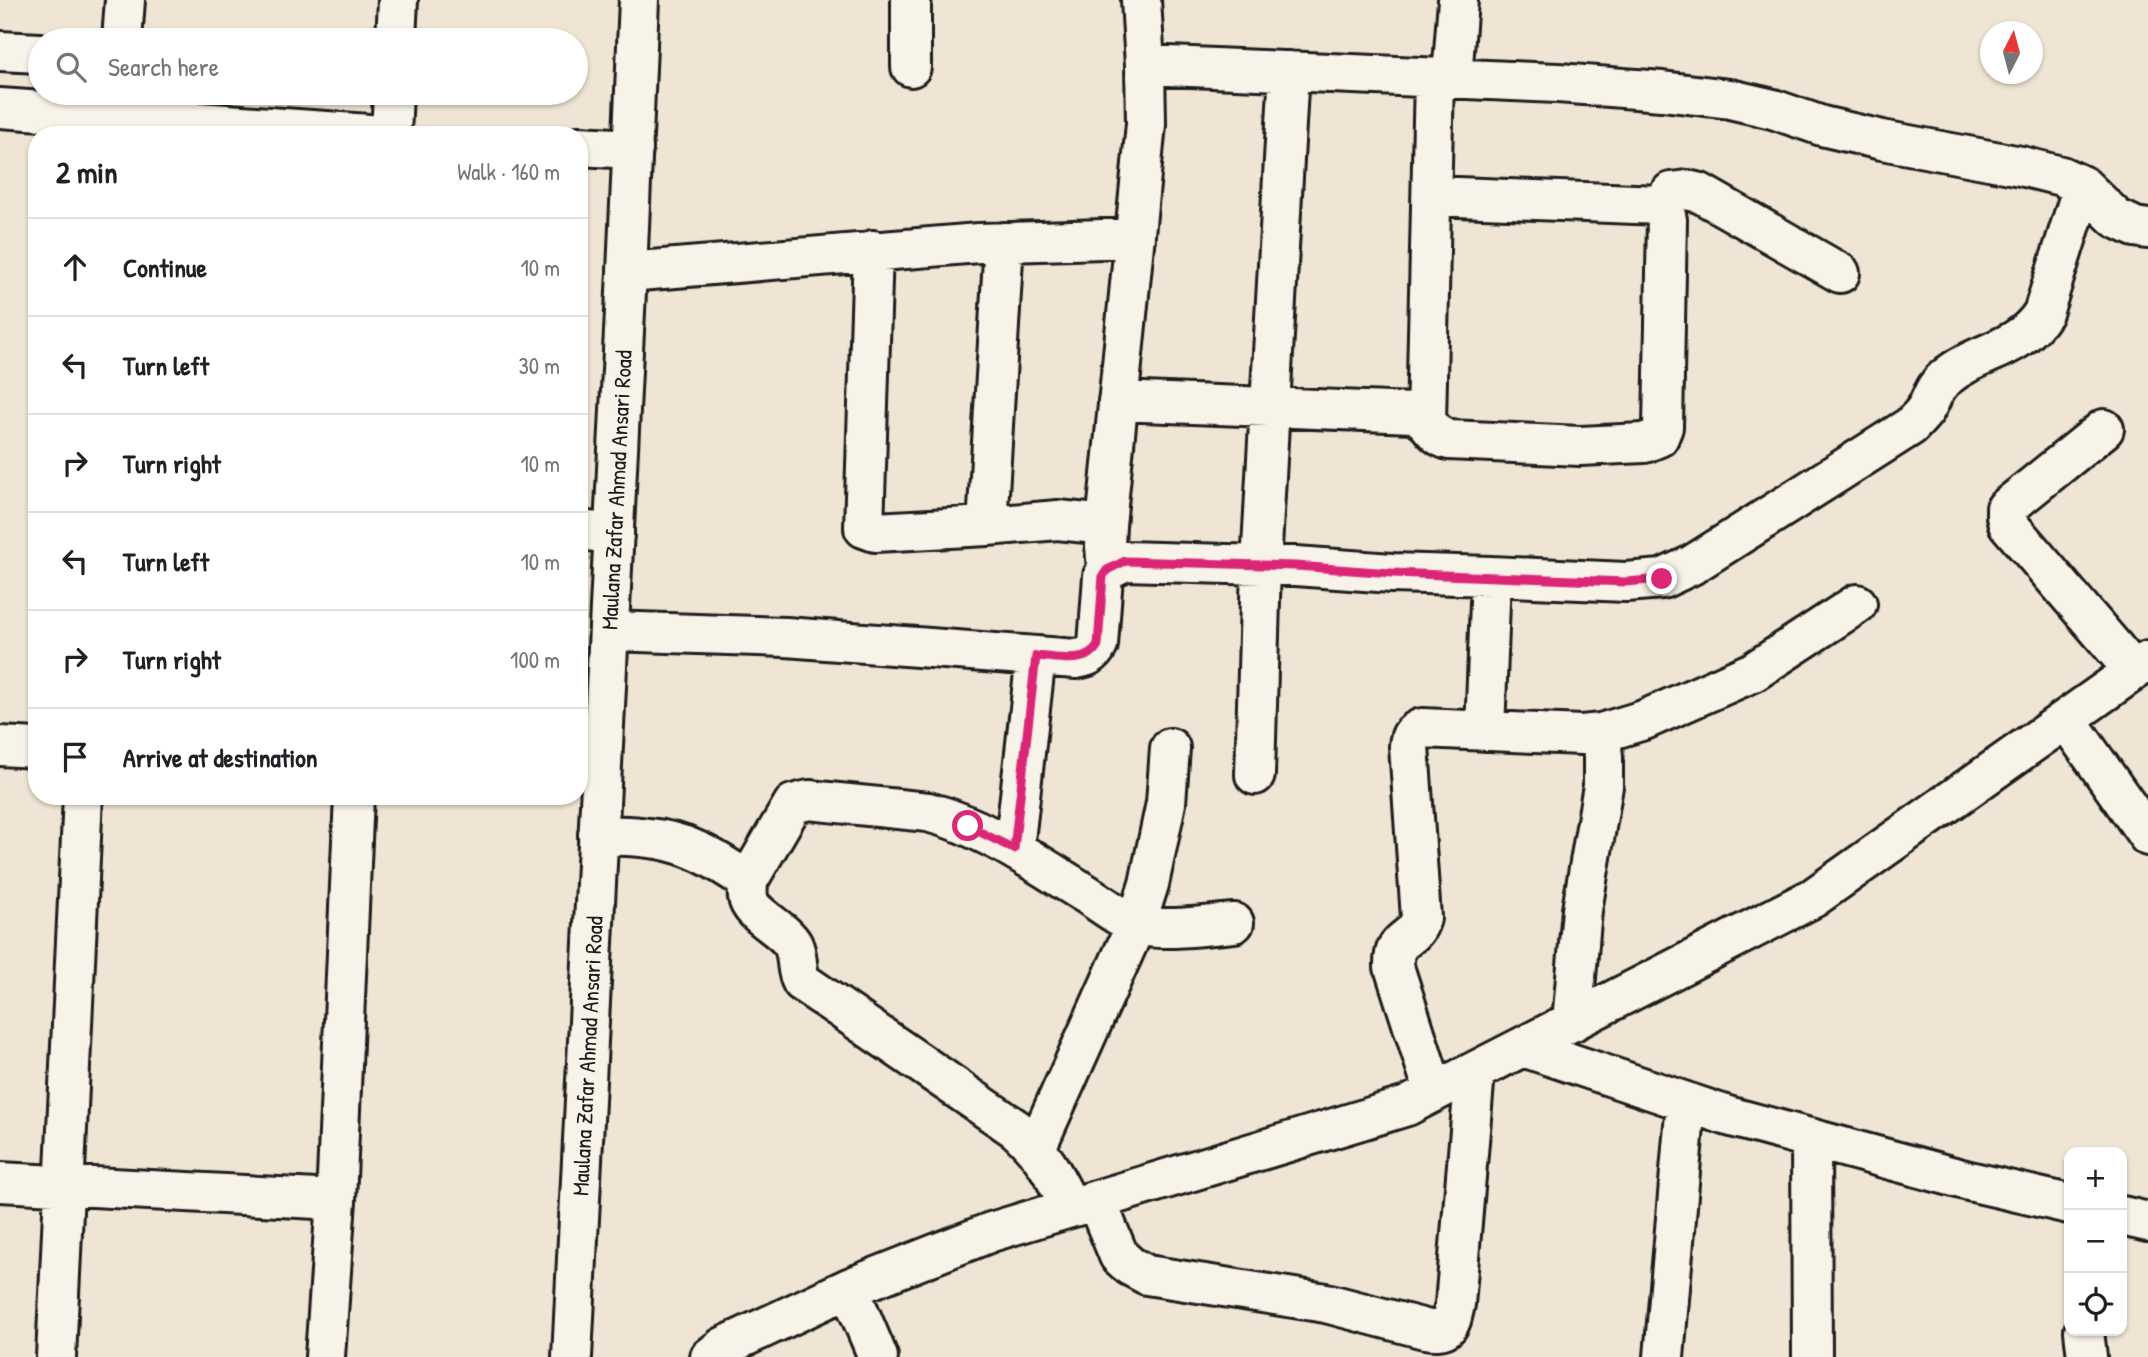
<!DOCTYPE html>
<html lang="en">
<head>
<meta charset="utf-8">
<style>
	body { margin:0; font-family:"Patrick Hand",sans-serif; background:#f2f2f2; color:#202124 }
	.controls { position:absolute; right:21px; bottom:21px; display:grid; overflow:hidden; border-radius:14px; box-shadow:0 2px 5px #0004 }
	.controls button { width:63px; height:63px; display:grid; place-items:center; padding:0; border:0; border-bottom:2px solid #e0e0e0; background:#fff; color:#202124; font:35px sans-serif }
	.compass { position:absolute; left:1980px; top:21px; width:63px; height:63px; border-radius:50%; background:#fff; box-shadow:0 2px 5px #0004; rotate:6deg }
	.stop { position:absolute; width:21px; height:21px; margin:-16px; border:5px solid #db2777; border-radius:50%; background:#fff }
	.stop.end { background:#db2777; border-color:#fff; box-shadow:0 2px 7px #0008 }
	.list { margin:0; padding:0; list-style:none }
	h2 { display:flex; justify-content:space-between; align-items:center; height:91px; margin:0; padding:0 28px; font-size:30px }
	h2 small { font-size:23px; font-weight:400; color:#757577 }
	.list li { display:grid; grid-template-columns:46px 1fr auto; gap:21px; align-items:center; box-sizing:border-box; height:98px; padding:0 28px; border-top:2px solid #e0e0e0 }
	.list b { display:block; font-size:26px; white-space:nowrap }
	.list em { font-size:23px; font-style:normal; color:#757577 }
	.icon { flex:none; width:38px; height:38px; fill:none; stroke:currentColor; stroke-width:2; stroke-linecap:round; stroke-linejoin:round }
	.map { position:relative; flex:none; width:2148px; height:1357px; overflow:hidden }
	.search { position:absolute; background:#fff; box-shadow:0 2px 5px #0004; left:28px; top:28px; width:560px; height:77px; display:flex; align-items:center; gap:18px; box-sizing:border-box; padding:0 24px; border-radius:38px; color:#757577; font-size:26px }
	.panel { position:absolute; background:#fff; box-shadow:0 2px 5px #0004; left:28px; top:126px; width:560px; height:679px; border-radius:28px }
	.map>svg:first-child { display:block }
	.lines { fill:none; stroke-linecap:round; stroke-linejoin:round }
	.minor-casing { stroke:#1c1c1c; stroke-width:44 }
	.tertiary-casing { stroke:#1c1c1c; stroke-width:44 }
	.minor { stroke:#f7f3e8; stroke-width:38 }
	.tertiary { stroke:#f7f3e8; stroke-width:38 }
	.route { stroke:#db2777; stroke-width:9 }
	.labels { text-anchor:middle; dominant-baseline:central; stroke-width:6; stroke-linejoin:round; paint-order:stroke }
	.street-label { font-size:23px; fill:#1c1c1c; stroke:#f7f3e8 }
</style>
</head>
<body>
<div class="map">
<svg width="2148" height="1357" viewBox="0 0 2148 1357">
	<rect width="100%" height="100%" fill="#f0e5d4"/>
	<filter id="ink" filterUnits="userSpaceOnUse"><feTurbulence type="fractalNoise" baseFrequency=".0143" numOctaves="2"/><feDisplacementMap in="SourceGraphic" scale="14" xChannelSelector="R" yChannelSelector="G"/><feConvolveMatrix kernelMatrix="1 2 1 2 8 2 1 2 1" color-interpolation-filters="sRGB"/></filter>
	<g filter="url(#ink)">
		<g class="lines">
			<!-- minor casing -->
			<g class="minor-casing">
				<path id="minor" d="M911,0V67
					M122,40L125,0
					M1145,65L1558,83L1662,91L1730,99L1773,109L1822,126L1882,140L2021,166L2061,176L2083,186L2116,218L2135,227L2148,229
					M1452,78L1458,0
					M579,146L633,149
					M1660,205L1671,192L1687,190L1700,193L1840,273
					M873,250L864,528L875,532L987,526L1058,520L1106,525
					M627,272L979,243L1135,238
					M1118,401L1413,413C1431,419 1430,435 1449,440L1580,446L1644,443L1659,437L1663,427L1667,220L1665,211L1660,205L1432,196
					M1426,421L1434,78
					M2104,429L2006,508V516L2008,524L2134,671
					M987,526L1004,242
					M579,530L614,534
					M1107,570L1105,546L1106,525L1146,124L1145,65L1141,0
					M609,631L786,637L1076,659C1088,657 1093,655 1098,645L1103,576L1107,570L1125,561L1296,566L1392,573L1491,576L1626,582L1662,579L1692,565L1911,426C1915,421 1921,416 1925,410C1932,399 1934,387 1945,378C1977,350 2017,353 2043,313L2083,186
					M2066,719L2148,836
					M1485,731L1491,576
					M0,746L37,748
					M1255,775L1261,565L1289,71
					M598,835C623,836 650,836 675,843C702,850 725,866 748,881
					M1014,849L1036,656
					M1572,1022L1582,910L1603,786V758L1601,733
					M1523,1047L1728,1116L1969,1181L2069,1204
					M1434,1092L1394,967C1393,933 1413,945 1421,918L1409,746C1410,736 1412,732 1422,728L1582,735L1601,733L1644,720L1753,672L1857,604
					M1811,1138L1812,1357
					M1036,1148L1136,925L1149,884L1166,803L1170,748
					M0,1182L336,1200
					M1096,1200L1119,1256L1130,1266L1147,1275L1326,1303L1425,1329C1450,1333 1450,1326 1455,1304L1475,1072
					M1070,1207C1053,1173 1045,1156 1016,1129L802,982C795,970 799,957 793,945C784,928 750,915 748,897C747,892 748,886 748,881L793,804L809,800L928,812C986,827 1037,864 1088,895C1100,903 1126,922 1138,925C1164,932 1207,925 1234,923
					M2122,1216L2148,1222
					M849,1288L878,1357
					M2084,1331L2087,1357
					M56,1357L83,796
					M710,1357L723,1347L849,1288L991,1232L1407,1106L1813,898L2148,661
					M1664,1357L1686,1102"/>
			</g>
			<!-- tertiary casing -->
			<g class="tertiary-casing">
				<path id="tertiary" d="M396,40L398,0
					M0,51L40,53
					M0,108L383,135
					M391,135L393,93
					M325,1357L336,1200L354,796
					M572,1357L627,272L639,0"/>
			</g>
			<!-- minor -->
			<use href="#minor" class="minor"/>
			<!-- tertiary -->
			<use href="#tertiary" class="tertiary"/>
		</g>
	</g>
	<g class="lines" filter="url(#ink)">
		<!-- route -->
		<path class="route" d="M968,826L1014,849L1036,656C1056,657 1087,666 1098,645L1103,576L1107,570L1125,561L1296,566L1392,573L1626,582L1662,579"/>
	</g>
	<g class="labels">
		<!-- street labels -->
		<g class="street-label">
			<text transform="translate(616 490) rotate(-87)">Maulana Zafar Ahmad Ansari Road</text>
			<text transform="translate(587 1056) rotate(-87)">Maulana Zafar Ahmad Ansari Road</text>
		</g>
	</g>
</svg>
<div class="controls">
<button>+</button>
<button>−</button>
<button><svg class="icon" aria-label="locate" viewBox="0 0 24 24"><circle cx="12" cy="12" r="6"/><path d="M12 2v4M12 18v4M2 12h4M18 12h4"/></svg></button>
</div>
<svg class="compass" viewBox="-18 -18 36 36"><path d="M0-13l5 13h-10z" fill="#e53935"/><path d="M0 13l5-13h-10z" fill="#757577"/></svg>
<div class="stop" style="left:968px;top:826px"></div>
<div class="stop end" style="left:1662px;top:579px"></div>
<div class="search"><svg class="icon" aria-label="search" viewBox="0 0 24 24"><circle cx="10" cy="10" r="6"/><path d="M15 15l6 6"/></svg>Search here</div>
<section class="panel">
<h2>2 min<small>Walk · 160 m</small></h2>
<ul class="list">
<li><svg class="icon" aria-label="ahead" viewBox="0 0 24 24"><path d="M12 20V5M6 11l6-6 6 6"/></svg><div><b>Continue</b></div><em>10 m</em></li>
<li><svg class="icon" aria-label="left" viewBox="0 0 24 24"><path d="M17 20v-9H6M10 6l-5 5 5 5"/></svg><div><b>Turn left</b></div><em>30 m</em></li>
<li><svg class="icon" aria-label="right" viewBox="0 0 24 24"><path d="M7 20v-9h11M14 6l5 5-5 5"/></svg><div><b>Turn right</b></div><em>10 m</em></li>
<li><svg class="icon" aria-label="left" viewBox="0 0 24 24"><path d="M17 20v-9H6M10 6l-5 5 5 5"/></svg><div><b>Turn left</b></div><em>10 m</em></li>
<li><svg class="icon" aria-label="right" viewBox="0 0 24 24"><path d="M7 20v-9h11M14 6l5 5-5 5"/></svg><div><b>Turn right</b></div><em>100 m</em></li>
<li><svg class="icon" aria-label="arrive" viewBox="0 0 24 24"><path d="M6 21V4h12l-3 4 3 4H6"/></svg><div><b>Arrive at destination</b></div></li>
</ul>
</section>
</div>
</body>
</html>
